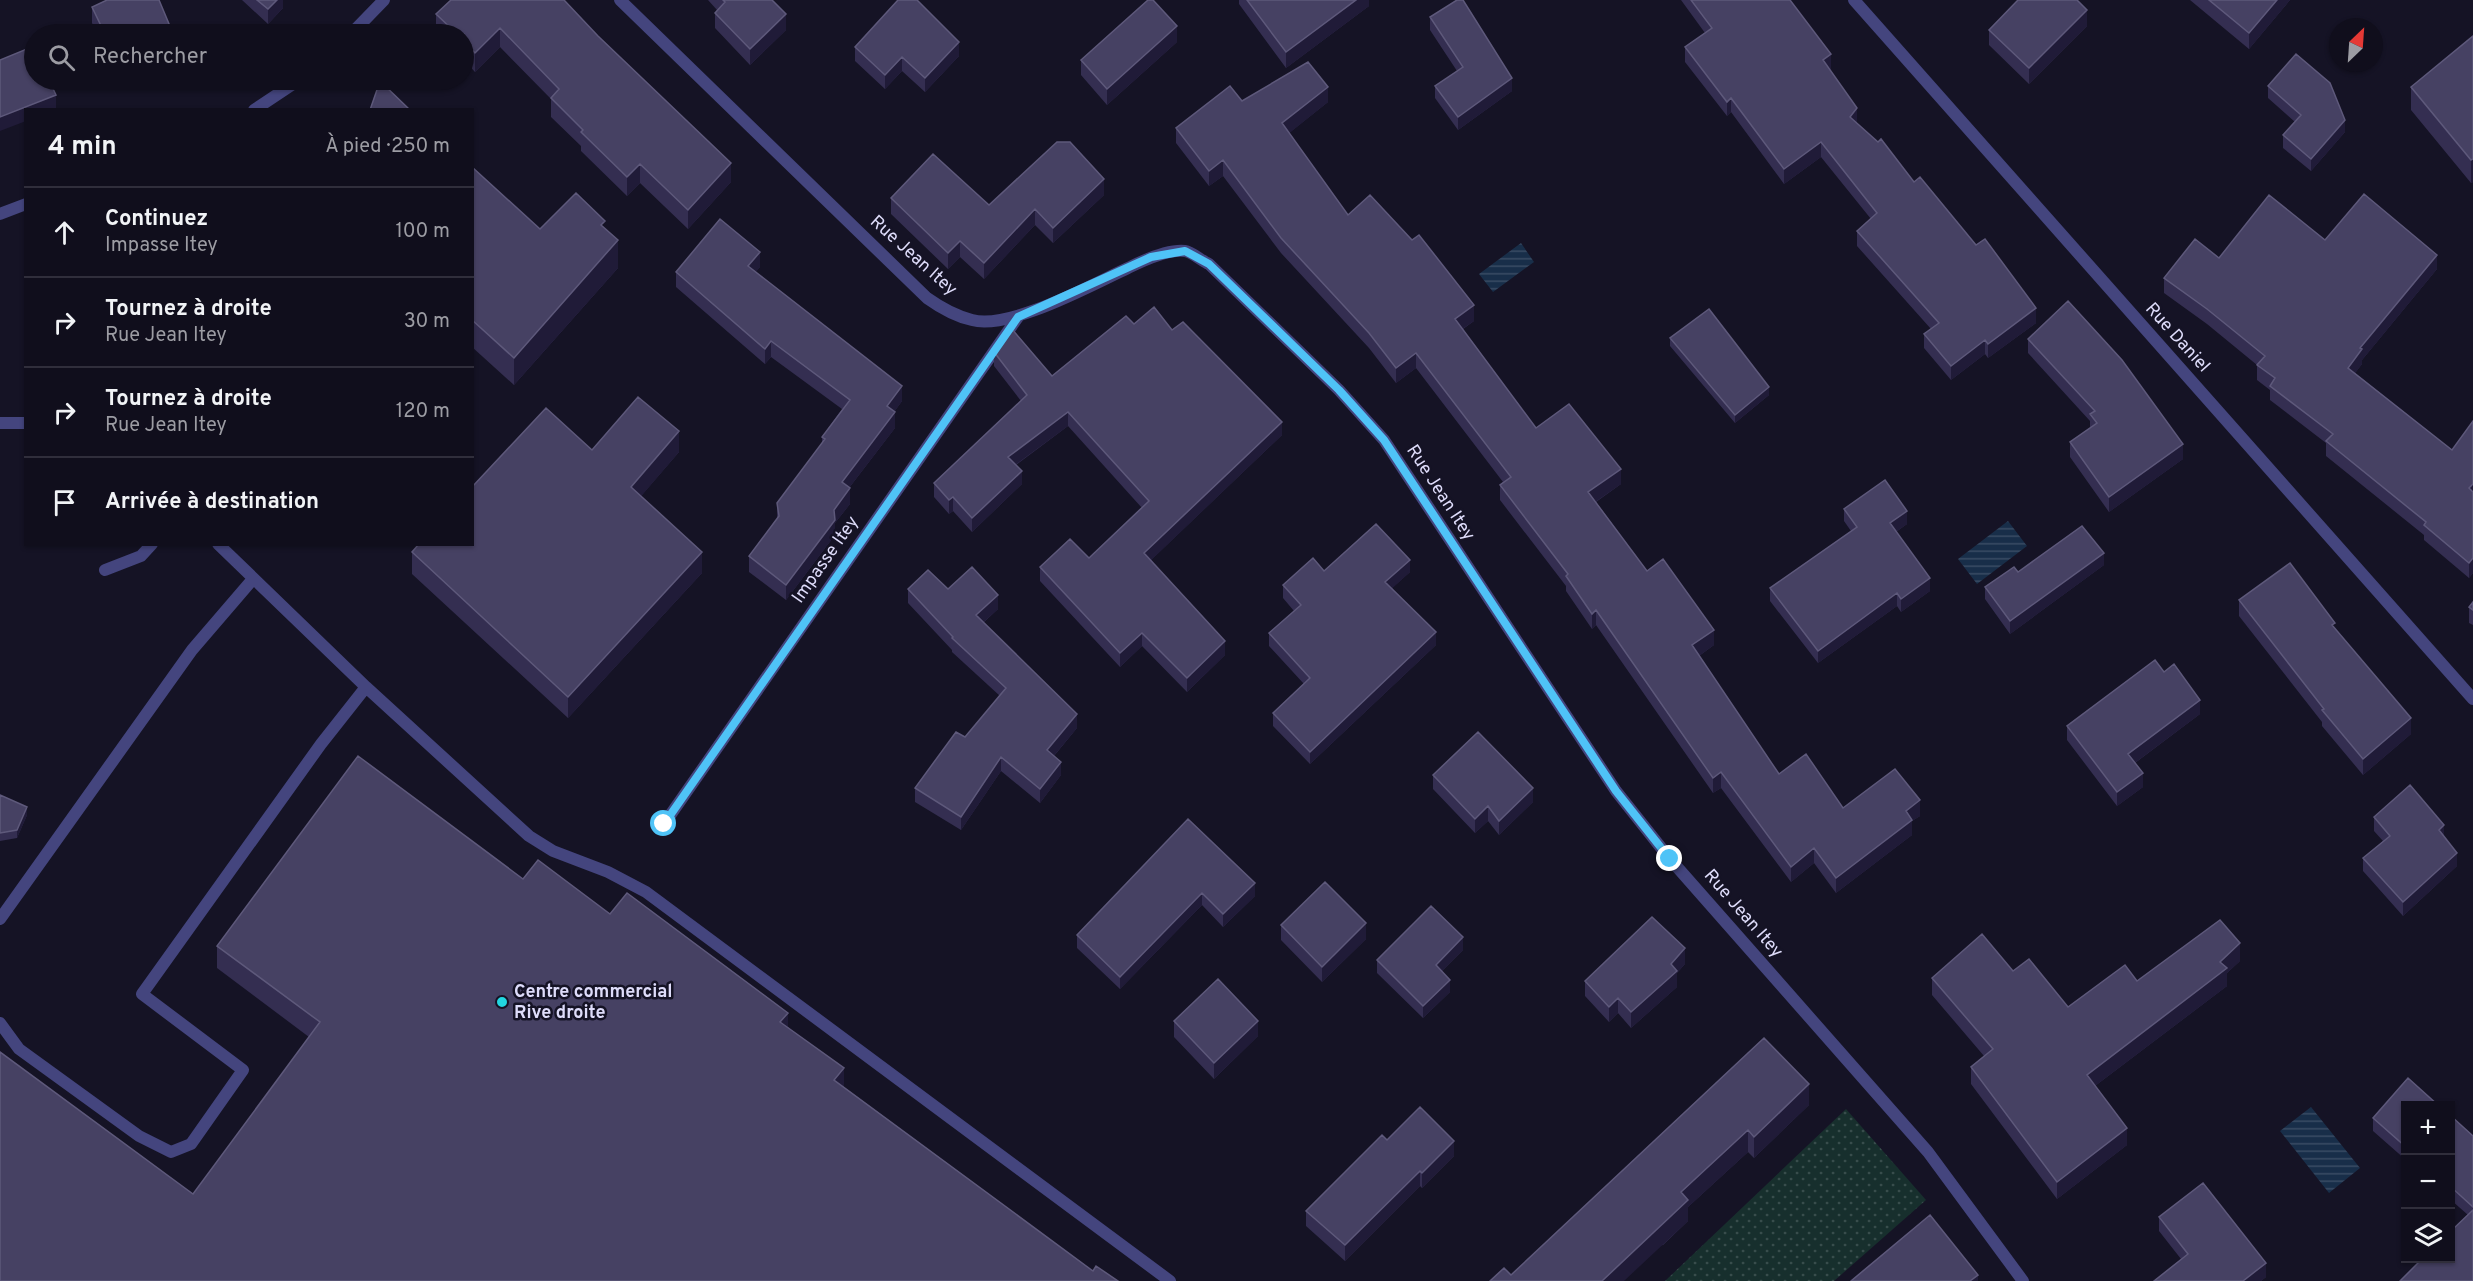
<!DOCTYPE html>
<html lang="fr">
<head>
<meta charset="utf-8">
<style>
	body { margin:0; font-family:Overpass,sans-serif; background:#1e1c29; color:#f1f3f6 }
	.controls { position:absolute; right:18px; bottom:18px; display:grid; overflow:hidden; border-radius:0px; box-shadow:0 2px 4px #0004 }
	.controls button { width:54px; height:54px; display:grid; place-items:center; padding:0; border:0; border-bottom:2px solid #302e3b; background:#100e1c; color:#f1f3f6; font:30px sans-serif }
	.compass { position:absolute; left:2329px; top:18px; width:54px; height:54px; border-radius:50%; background:#100e1c; box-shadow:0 2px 4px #0004; rotate:25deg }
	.stop { position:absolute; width:18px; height:18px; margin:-14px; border:4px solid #4fc3f7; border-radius:50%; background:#fff }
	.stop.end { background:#4fc3f7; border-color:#fff; box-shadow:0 2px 6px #0008 }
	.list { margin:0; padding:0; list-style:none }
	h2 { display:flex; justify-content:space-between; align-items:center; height:78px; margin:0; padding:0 24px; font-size:26px }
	h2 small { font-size:20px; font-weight:400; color:#9c9ca3 }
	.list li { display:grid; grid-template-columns:39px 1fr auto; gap:18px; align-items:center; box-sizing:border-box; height:90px; padding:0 24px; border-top:2px solid #302e3b }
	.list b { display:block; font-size:22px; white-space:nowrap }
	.list p { margin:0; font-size:20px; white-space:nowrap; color:#9c9ca3 }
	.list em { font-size:20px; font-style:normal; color:#9c9ca3 }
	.icon { flex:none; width:33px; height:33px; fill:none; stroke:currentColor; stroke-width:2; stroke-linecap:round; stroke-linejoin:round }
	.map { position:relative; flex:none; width:2473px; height:1281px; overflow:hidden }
	.search { position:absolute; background:#100e1c; box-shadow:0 2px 4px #0004; left:24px; top:24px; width:450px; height:66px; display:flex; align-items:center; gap:15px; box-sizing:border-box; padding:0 21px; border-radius:33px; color:#9c9ca3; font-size:22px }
	.panel { position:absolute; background:#100e1c; box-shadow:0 2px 4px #0004; left:24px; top:108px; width:450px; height:438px; border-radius:0px }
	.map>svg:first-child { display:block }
	.grass { fill:url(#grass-dots) }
	.water { fill:url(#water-rules) }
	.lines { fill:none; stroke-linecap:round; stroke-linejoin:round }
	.lane { stroke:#44457e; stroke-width:12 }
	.street { stroke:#44457e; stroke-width:12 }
	.wall { fill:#342e51 }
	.shaded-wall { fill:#201b38 }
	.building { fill:#464163; stroke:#5e597b; stroke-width:1.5 }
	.route { stroke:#4fc3f7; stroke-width:8 }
	.poi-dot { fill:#22d6e0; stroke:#151325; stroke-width:2 }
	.labels { text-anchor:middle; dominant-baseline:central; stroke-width:5; stroke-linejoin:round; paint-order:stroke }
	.street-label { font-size:18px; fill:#dedcfa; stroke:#151325 }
	.poi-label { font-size:18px; font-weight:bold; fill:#dedcfa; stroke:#151325; text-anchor:start }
</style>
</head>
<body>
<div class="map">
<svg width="2473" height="1281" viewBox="0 0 2473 1281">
	<defs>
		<pattern id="grass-dots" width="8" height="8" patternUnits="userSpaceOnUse" patternTransform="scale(1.5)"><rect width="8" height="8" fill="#172f2d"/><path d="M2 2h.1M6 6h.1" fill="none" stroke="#384d4c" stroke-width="1.8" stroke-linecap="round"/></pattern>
		<pattern id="water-rules" width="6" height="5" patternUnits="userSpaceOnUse" patternTransform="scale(1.5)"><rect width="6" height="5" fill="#182e49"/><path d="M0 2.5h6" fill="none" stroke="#394c64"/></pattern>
	</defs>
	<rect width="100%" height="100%" fill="#151325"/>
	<!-- grass -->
	<path class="grass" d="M1846,1109L1926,1200L1834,1281H1665Z"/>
	<!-- water -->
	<path class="water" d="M1521,243L1534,262L1493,292L1479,274Z
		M2008,521L2027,546L1977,584L1958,559Z
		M2311,1107L2360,1168L2329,1193L2280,1131Z"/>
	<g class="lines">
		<!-- lane -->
		<path class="lane" d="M0,423H26
			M218,544L366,687L529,836L553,851L608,872L646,892L1170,1281
			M105,570L141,556L152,544
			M0,919L192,650L253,579
			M0,1023L19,1049L139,1136L171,1152L191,1144L243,1070L142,994L321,744L366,687"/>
		<!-- street -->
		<path class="street" d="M620,0L927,298C941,308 955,316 972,320C1010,330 1091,285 1128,268C1142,261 1168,249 1185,251C1192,252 1202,261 1209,264L1339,390L1384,440L1616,791L1670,859L1928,1152L2023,1281
			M1854,0L2473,699
			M351,34L384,0
			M254,110L299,80
			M0,214L26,204
			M664,824L1018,317"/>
	</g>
	<!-- wall -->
	<path class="wall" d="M242,0H283V8L268,24Z
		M564,0L731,182L688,229L640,183L627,196L581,151V146L551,117V99L500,47L475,72L464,60V34H438L436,33V14Z
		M708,0H772L786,30L750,65L715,28V13L717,10Z
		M1239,0H1369V6L1286,68L1239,4Z
		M1681,0H1790L1831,69L1829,70L1857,122V123L1914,182L2036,323L1988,358L1985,354L1951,380L1924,348V334L1931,329L1857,246V231L1871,219L1821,157L1784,184L1731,112L1727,116L1685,62V47L1705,33Z
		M2190,0H2290L2249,49Z
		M92,7L172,34H97L92,23Z
		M1430,17L1512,91L1458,130L1435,98V86L1457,71L1430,30Z
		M2087,26L2029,84L1989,45V30Z
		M2473,36V182L2471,183L2411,110V87Z
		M1177,42L1107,105L1081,75V60Z
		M855,47L959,56L925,92L902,71L885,89L855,61Z
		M2268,86L2345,132L2311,171L2283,148V135L2295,122L2268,98Z
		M1242,101L1328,102L1289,133L1348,215L1474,321L1463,329L1536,428L1621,484L1596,502L1647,571L1714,645L1699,656L1779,774L1843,808L1920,816L1912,821V835L1836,893L1814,863L1791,882L1721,788L1713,793L1596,625L1592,629L1566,591V586L1500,500V485L1503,482L1416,368L1396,383L1369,348L1281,253L1223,176L1209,186L1176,143V128Z
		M472,167L540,229H605L618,268L514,385L472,347Z
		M1104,195L1053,243L1035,225L984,279L960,257L948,269L891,214V198L989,205Z
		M2325,240L2437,269L2362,360V364L2355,373L2452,450L2473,421V573L2469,578L2424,540V535L2326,456V443L2270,400V390L2257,380V365L2207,324L2164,293V278L2219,258Z
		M760,267L755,272L902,401L894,412L895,428L849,488L850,504L835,523V535L786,600L749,572V556L777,519V503L822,444V437L842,409L771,357L765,364L676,287V272Z
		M1134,324L1172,330L1282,435L1151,560L1225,655L1187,692L1142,646L1120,667L1040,581V567L1089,558L1142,508L1068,426L1016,465L1022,484L972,532L953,511L949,514L934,497V483L1021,401L994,366V352L1052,376Z
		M1670,338L1769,395L1735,423L1670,346Z
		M2028,339L2183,459L2109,512L2070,457V442L2090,428V421L2028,353Z
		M592,450L679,452L641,496L702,573L568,718L412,574V552Z
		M1844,509L1907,524L1896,532L1930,591L1901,612L1897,606L1818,663L1770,601V588L1851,531L1844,521Z
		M2104,565L2010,634L1985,599V587L2018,572Z
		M1324,571L1410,572L1392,588L1436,645L1310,764L1273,726V713L1304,684L1269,646V633L1294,611L1283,598V585Z
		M908,589H948L998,609L983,623L1077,728L1054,756L1061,775L1040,803L1001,771L961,830L915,802V788L965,737L1000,696L952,652V650L908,603Z
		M2239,600L2335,628L2411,734L2363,775L2322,726V722L2239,616Z
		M2473,602V625L2469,623V607Z
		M2164,672L2200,714L2135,763L2143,787L2117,806L2067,740V726Z
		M1433,775L1533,802L1499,835L1488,821L1475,833L1433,789Z
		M0,795L27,815L17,838L0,841Z
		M2374,817L2444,837L2457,866L2403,916L2363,871V858L2383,841L2374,831Z
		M1188,819L1255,896L1223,927L1202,905L1120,989L1077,948V935Z
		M523,879L610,914L788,1027L844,1087L1093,1271L193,1194L309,1037L217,968V946Z
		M1281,925L1366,939L1322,982L1281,940Z
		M1463,950L1442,971L1450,992L1423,1018L1377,973V960Z
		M2240,961L2227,973V986L2095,1086L2127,1145L2057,1199L1971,1084V1067L1984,1056L1932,995V978L2013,971L2068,1007L2137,981Z
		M1685,964L1677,973V987L1631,1028L1618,1013L1609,1022L1585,996V981Z
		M1174,1021L1258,1036L1214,1079L1174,1037Z
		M1764,1038L1809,1105L1754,1158L1748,1152L1688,1207V1221L1663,1245L1511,1275Z
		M2406,1106V1160L2373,1131V1118Z
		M2451,1116L2473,1136V1281L2468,1215L2451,1200Z
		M1387,1140L1454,1156L1422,1188L1420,1186L1345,1261L1306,1226V1211Z
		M2159,1217L2266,1277L2261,1281H2154L2181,1259L2159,1231Z"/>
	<!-- shaded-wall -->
	<path class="shaded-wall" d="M277,0H283V8L268,24V9Z
		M1356,0H1369V6L1286,68V52Z
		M2277,0H2290L2249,49V33Z
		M2087,10V26L2029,84V68Z
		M786,14V30L750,65V49Z
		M1177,26V42L1107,105V89Z
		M500,28V47L475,72V53Z
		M172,31V34H163Z
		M959,42V56L925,92V78Z
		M1831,54V69L1823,75V60Z
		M902,57V71L885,89V75Z
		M1512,78V91L1458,130V117Z
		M1328,87V102L1282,139V123Z
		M56,95V109L26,110V121L0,131V117Z
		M1731,98V112L1727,116V102Z
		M1857,108V122L1850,132V117Z
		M2345,120V132L2311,171V159Z
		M1821,142V157L1784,184V169Z
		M2473,159V182L2471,183V160Z
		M1223,160V176L1209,186V171Z
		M731,163V182L688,229V210Z
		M640,164V183L627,196V177Z
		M1104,179V195L1053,243V228Z
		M1035,209V225L984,279V263Z
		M618,240V268L514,385V358Z
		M960,241V257L948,269V253Z
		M760,252V267L748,282V266Z
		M2437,255V269L2362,360V364L2348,383V368L2360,348Z
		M1474,305V321L1455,334V319Z
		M2036,308V323L1988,358V344Z
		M1985,340V354L1951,380V366Z
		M771,341V357L765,364V349Z
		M1416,353V368L1396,383V368Z
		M902,386V401L887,422V406Z
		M1769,387V395L1735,423V415Z
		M895,412V428L842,497V482Z
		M1068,412V426L1008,470V457Z
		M1282,422V435L1144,567V553Z
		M679,431V452L631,508V487Z
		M2183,444V459L2109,512V497Z
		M1621,469V484L1588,507V492Z
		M1022,471V484L972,532V518Z
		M2473,484V499L2469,488Z
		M850,488V504L835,523V535L786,600V585L834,510Z
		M953,497V511L949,514V500Z
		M1907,511V524L1890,536V523Z
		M702,552V573L568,718V697Z
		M2104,553V565L2010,634V621Z
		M2473,558V573L2469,578V563Z
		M1410,560V572L1385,595V582Z
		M1930,578V591L1901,612V599Z
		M1897,593V606L1818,663V651Z
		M998,595V609L976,629V615Z
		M1596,610V625L1592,629V614Z
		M1714,630V645L1692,661V645Z
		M1436,632V645L1310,764V752Z
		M1142,633V646L1120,667V653Z
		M1225,641V655L1187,692V678Z
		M2200,700V714L2128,768V754Z
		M1077,714V728L1047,764V750Z
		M2411,718V734L2363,775V759Z
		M1001,757V771L961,830V817Z
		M1061,762V775L1040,803V789Z
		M1721,772V788L1713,793V778Z
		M2143,773V787L2117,806V792Z
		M1533,788V802L1499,835V821Z
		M1920,800V816L1912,821V835L1836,893V878L1906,811Z
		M1488,806V821L1475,833V819Z
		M27,807V815L17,838V830Z
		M2444,825V838L2439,830Z
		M1814,848V863L1791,882V867Z
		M2457,853V866L2403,916V902Z
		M1255,883V896L1223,927V914Z
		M1202,893V905L1120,989V977Z
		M1366,923V939L1322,982V967Z
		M1463,937V950L1436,977V965Z
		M2240,943V961L2227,973V986L2087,1092V1075Z
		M1685,948V964L1677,973V987L1631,1028V1012L1671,964Z
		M1450,980V992L1423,1018V1006Z
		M1618,998V1013L1609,1022V1007Z
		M788,1013V1035L780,1022Z
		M1258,1021V1036L1214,1079V1063Z
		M844,1068V1091L834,1080Z
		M1809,1084V1105L1754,1158V1137Z
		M2127,1128V1145L2057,1199V1182Z
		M1748,1130V1152L1688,1207V1221L1624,1281H1602L1681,1192Z
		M1454,1141V1156L1422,1188V1173Z
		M1420,1171V1186L1345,1261V1245Z
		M2266,1263V1277L2261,1281H2243Z
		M1978,1275V1281H1970Z"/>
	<!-- building -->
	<path class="building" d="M107,0H159L172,31L163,34H105L92,7Z
		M257,0H277L268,9Z
		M451,0H564L598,36L731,163L688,210L640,164L627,177L581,132L583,130L551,98L559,89L500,28L475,53L464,41V34H457L436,14Z
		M723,0H772L786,14L750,49L715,13L725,2Z
		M898,0H917L959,42L925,78L902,57L885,75L855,47Z
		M1148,0H1153L1177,26L1107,89L1081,60Z
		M1247,0H1356L1286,52Z
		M1457,0H1463L1512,78L1458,117L1435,86L1463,67L1430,17Z
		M1691,0H1790L1831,54L1823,60L1857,108L1850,117L1878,142L1881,139L1914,182L1920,177L1976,245L1985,239L2036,308L1988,344L1985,340L1951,366L1924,334L1939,323L1857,231L1877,213L1821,142L1784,169L1731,98L1727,102L1685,47L1712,28Z
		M2018,0H2077L2087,10L2029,68L1989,30Z
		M2209,0H2277L2249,33Z
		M2473,36V159L2471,160L2411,87Z
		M34,46V80H49L56,95L0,117V60Z
		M2296,54L2330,83L2345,120L2311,159L2283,135L2301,115L2268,86Z
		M1308,62L1328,87L1282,123L1348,215L1370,195L1412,240L1419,235L1474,305L1455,319L1536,428L1569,404L1621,469L1588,492L1647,571L1663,559L1714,630L1692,645L1779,774L1806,754L1843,808L1895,769L1920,800L1906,811L1912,820L1836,878L1814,848L1791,867L1721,772L1713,778L1596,610L1592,614L1566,576L1568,574L1500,485L1511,477L1416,353L1396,368L1369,333L1281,238L1223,160L1209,171L1176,128L1230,86L1242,101Z
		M380,81L410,110H370Z
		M1057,142H1070L1104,179L1053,228L1035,209L984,263L960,241L948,253L891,198L933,154L989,205Z
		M472,167L540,229L576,193L605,221L601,225L618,240L514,358L472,320Z
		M2364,194L2437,255L2360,348L2362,349L2348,368L2452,450L2473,421V484L2469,488L2473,492V558L2469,563L2424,525L2426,522L2326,441L2333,434L2270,386L2275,378L2257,365L2265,356L2207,309L2164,278L2195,239L2219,258L2269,195L2325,240Z
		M720,219L760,252L748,266L902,386L887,406L895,412L842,482L850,488L834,510L835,520L786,585L749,556L779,516L777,503L825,439L822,437L850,400L771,341L765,349L676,272Z
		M2068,301L2122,360L2183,444L2109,497L2070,442L2097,423L2090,414L2095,411L2028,339Z
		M1154,307L1172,330L1183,322L1282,422L1144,553L1225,641L1187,678L1142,633L1120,653L1040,567L1070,539L1089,558L1149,501L1068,412L1008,457L1022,471L972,518L953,497L949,500L934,483L1027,395L994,352L1011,328L1052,376L1126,316L1134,324Z
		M1709,309L1769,387L1735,415L1670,338Z
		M638,397L679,431L631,487L702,552L568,697L412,552L419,544H472V487L546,408L592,450Z
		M1885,480L1907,511L1890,523L1930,578L1901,599L1897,593L1818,651L1770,588L1857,527L1844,509Z
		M1376,524L1410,560L1385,582L1436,632L1310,752L1273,713L1310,678L1269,633L1301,605L1283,585L1313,558L1324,571Z
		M2082,526L2104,553L2010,621L1985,587L2014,567L2018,572Z
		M2290,563L2335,623L2332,625L2411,718L2363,759L2322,710L2324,709L2239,600Z
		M972,567L998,595L976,615L1077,714L1047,750L1061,762L1040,789L1001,757L961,817L915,788L956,732L965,737L1006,688L952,638L953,637L908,589L928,570L948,589Z
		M2473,602V610L2469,607Z
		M2155,660L2164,672L2174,664L2200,700L2128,754L2143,773L2117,792L2067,726Z
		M1478,732L1533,788L1499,821L1488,806L1475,819L1433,775Z
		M358,756L523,879L538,860L610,914L627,893L788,1013L780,1022L844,1068L834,1080L1093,1271L1096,1266L1118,1281H0V1052L193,1194L320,1022L217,946Z
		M2410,785L2444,825L2439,830L2457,853L2403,902L2363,858L2390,836L2374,817Z
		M0,795L27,807L17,830L0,833Z
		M1188,819L1255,883L1223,914L1202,893L1120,977L1077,935Z
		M1325,882L1366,923L1322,967L1281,925Z
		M1431,906L1463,937L1436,965L1450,980L1423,1006L1377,960Z
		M1652,917L1685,948L1671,964L1677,971L1631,1012L1618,998L1609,1007L1585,981Z
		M2220,920L2240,943L2220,962L2227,968L2087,1075L2127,1128L2057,1182L1971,1067L1993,1049L1932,978L1982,934L2013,971L2029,959L2068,1007L2125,965L2137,981Z
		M1218,979L1258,1021L1214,1063L1174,1021Z
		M1764,1038L1809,1084L1754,1137L1748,1130L1681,1192L1688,1200L1602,1281H1490L1504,1268L1511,1275Z
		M2408,1078L2439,1106H2406V1147L2373,1118Z
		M1420,1107L1454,1141L1422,1173L1420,1171L1345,1245L1306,1211L1382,1135L1387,1140Z
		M2451,1116L2473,1136V1207L2451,1187Z
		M2203,1183L2266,1263L2243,1281H2154L2188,1254L2159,1217Z
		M2473,1210V1281H2400L2423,1258H2451V1231Z
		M1930,1215L1978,1275L1970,1281H1851Z"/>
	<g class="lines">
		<!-- route -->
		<path class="route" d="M664,824L1018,317L1151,257L1185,251L1209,264L1339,390L1384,440L1616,791L1670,859"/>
	</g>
	<!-- markers -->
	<circle class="poi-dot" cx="502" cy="1002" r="6"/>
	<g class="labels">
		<!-- street labels -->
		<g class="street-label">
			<text transform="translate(913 256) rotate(42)">Rue Jean Itey</text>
			<text transform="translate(2177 338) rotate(48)">Rue Daniel</text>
			<text transform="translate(1440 493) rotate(57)">Rue Jean Itey</text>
			<text transform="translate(826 560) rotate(-55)">Impasse Itey</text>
			<text transform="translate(1743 914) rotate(49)">Rue Jean Itey</text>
		</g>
		<!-- poi labels -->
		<g class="poi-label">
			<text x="514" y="992">Centre commercial<tspan x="514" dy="21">Rive droite</tspan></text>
		</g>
	</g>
</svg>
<div class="controls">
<button>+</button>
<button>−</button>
<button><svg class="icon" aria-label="layers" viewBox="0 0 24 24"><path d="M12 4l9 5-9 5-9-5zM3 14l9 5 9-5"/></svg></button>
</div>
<svg class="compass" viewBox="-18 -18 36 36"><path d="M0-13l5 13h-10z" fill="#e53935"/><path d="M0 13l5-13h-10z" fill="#9c9ca3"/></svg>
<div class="stop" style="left:664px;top:824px"></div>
<div class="stop end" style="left:1670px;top:859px"></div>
<div class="search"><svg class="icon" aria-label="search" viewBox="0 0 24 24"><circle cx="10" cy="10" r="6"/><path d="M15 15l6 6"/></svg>Rechercher</div>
<section class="panel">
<h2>4 min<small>À pied · 250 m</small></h2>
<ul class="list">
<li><svg class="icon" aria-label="ahead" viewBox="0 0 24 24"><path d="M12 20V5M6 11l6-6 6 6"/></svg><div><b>Continuez</b><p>Impasse Itey</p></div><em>100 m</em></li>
<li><svg class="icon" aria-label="right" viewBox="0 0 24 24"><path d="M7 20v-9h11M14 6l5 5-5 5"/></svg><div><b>Tournez à droite</b><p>Rue Jean Itey</p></div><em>30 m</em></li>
<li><svg class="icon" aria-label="right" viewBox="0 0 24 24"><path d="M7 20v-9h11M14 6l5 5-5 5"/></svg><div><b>Tournez à droite</b><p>Rue Jean Itey</p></div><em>120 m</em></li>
<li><svg class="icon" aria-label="arrive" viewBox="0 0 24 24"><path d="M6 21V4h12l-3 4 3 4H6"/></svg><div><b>Arrivée à destination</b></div></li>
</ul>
</section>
</div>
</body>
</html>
